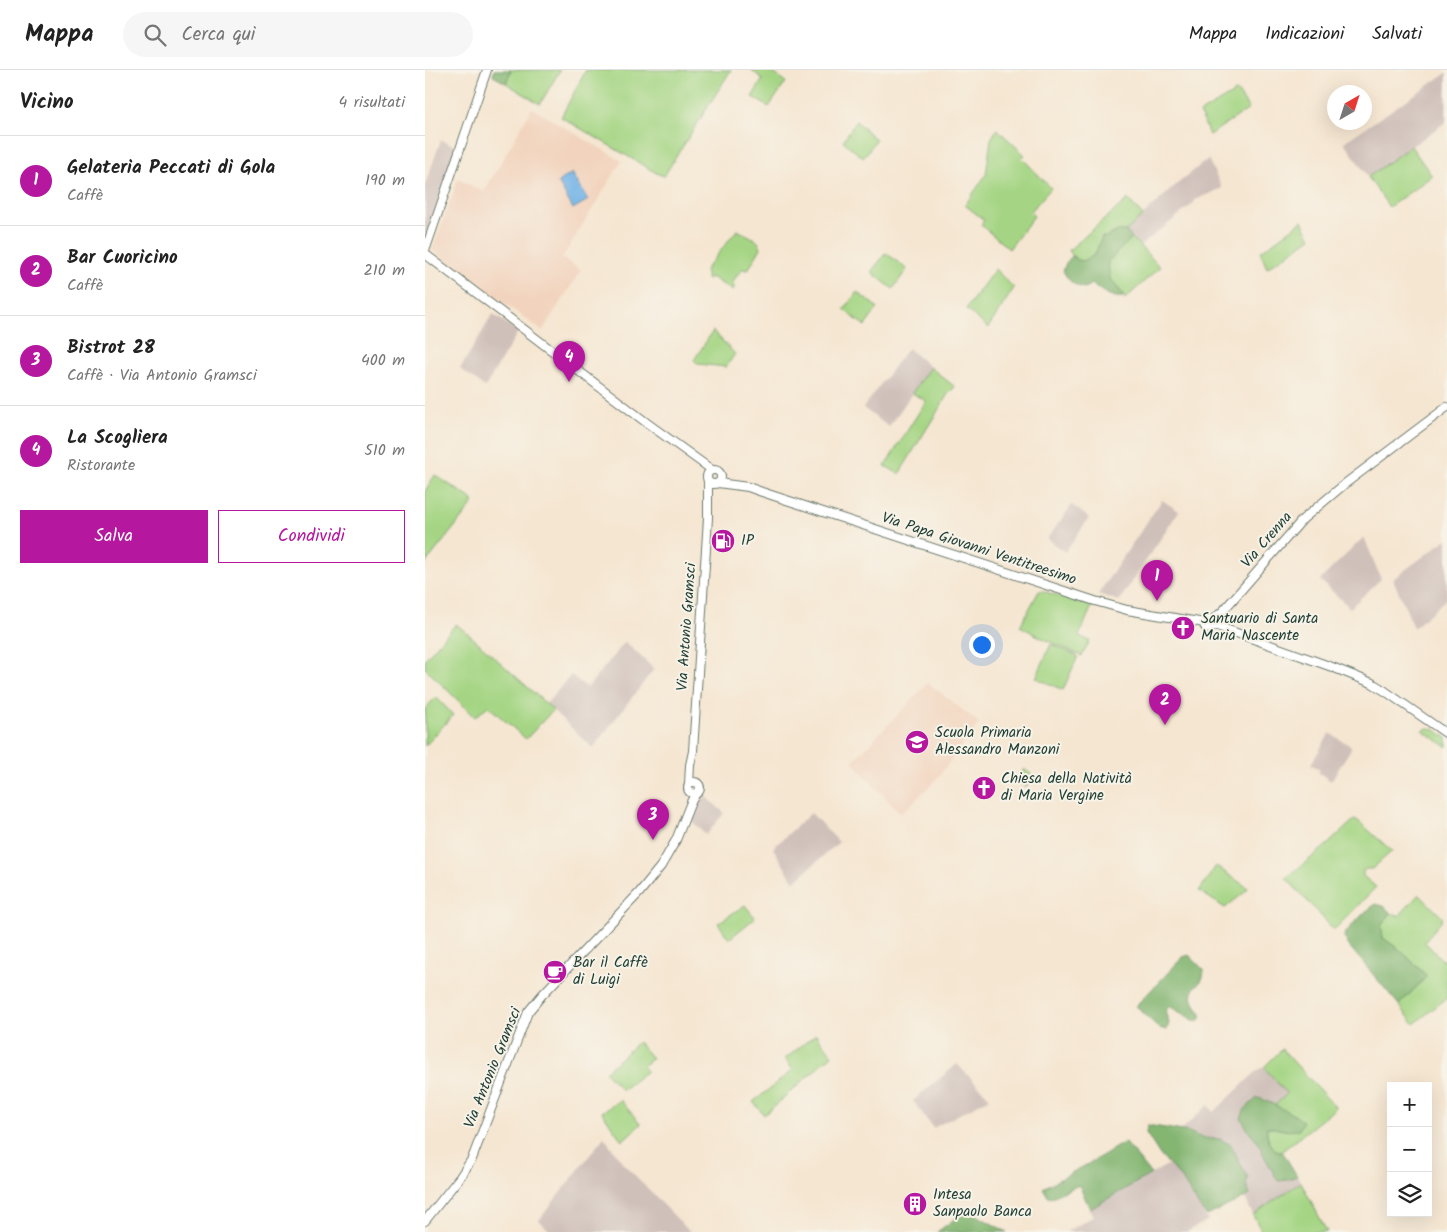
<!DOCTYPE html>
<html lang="it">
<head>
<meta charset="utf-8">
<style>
	body { margin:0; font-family:Kalam,sans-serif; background:#f6f6f6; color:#222 }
	.controls { position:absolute; right:15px; bottom:15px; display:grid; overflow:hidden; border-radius:0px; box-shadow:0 5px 20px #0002 }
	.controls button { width:45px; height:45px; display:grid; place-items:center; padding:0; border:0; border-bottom:1px solid #e0e0e0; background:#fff; color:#222; font:25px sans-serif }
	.compass { position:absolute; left:902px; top:15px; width:45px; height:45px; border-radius:50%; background:#fff; box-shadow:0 5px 20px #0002; rotate:39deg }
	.you { position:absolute; left:556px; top:574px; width:18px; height:18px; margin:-12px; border:4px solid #fff; border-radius:50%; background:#1a73e8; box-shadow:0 0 0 8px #1a73e833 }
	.badge { display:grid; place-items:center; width:32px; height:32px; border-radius:50%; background:#b5179e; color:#fff; font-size:16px; font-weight:700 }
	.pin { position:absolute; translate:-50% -41px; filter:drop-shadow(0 1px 2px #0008) }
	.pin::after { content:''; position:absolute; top:26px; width:18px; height:15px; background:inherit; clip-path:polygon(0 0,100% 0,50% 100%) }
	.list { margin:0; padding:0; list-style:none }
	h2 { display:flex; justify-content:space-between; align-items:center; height:65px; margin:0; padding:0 20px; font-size:21px }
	h2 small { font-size:16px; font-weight:400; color:#767676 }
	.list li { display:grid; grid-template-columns:32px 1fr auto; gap:15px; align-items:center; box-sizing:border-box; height:90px; padding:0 20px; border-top:1px solid #e0e0e0 }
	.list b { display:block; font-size:19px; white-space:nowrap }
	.list p { margin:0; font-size:16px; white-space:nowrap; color:#767676 }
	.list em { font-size:16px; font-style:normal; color:#767676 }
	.actions { display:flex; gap:10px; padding:15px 20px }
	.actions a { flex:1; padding:11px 0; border:1px solid #b5179e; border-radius:0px; text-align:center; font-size:18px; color:#b5179e }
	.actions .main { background:#b5179e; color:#fff }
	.icon { flex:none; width:28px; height:28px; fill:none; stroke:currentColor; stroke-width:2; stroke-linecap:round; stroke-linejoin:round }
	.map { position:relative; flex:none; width:1022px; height:1162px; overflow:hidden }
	header { display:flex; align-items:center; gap:30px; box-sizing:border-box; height:70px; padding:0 25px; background:#fff; border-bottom:1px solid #e0e0e0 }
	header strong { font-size:24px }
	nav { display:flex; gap:28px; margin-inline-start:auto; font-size:18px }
	.search { width:350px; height:45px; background:#f6f6f6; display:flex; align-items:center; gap:12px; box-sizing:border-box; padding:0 18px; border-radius:28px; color:#767676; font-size:19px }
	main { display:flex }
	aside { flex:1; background:#fff }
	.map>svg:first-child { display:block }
	.built { fill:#f2d4be }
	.industrial { fill:#cfc0ba }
	.green { fill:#a5d584; stroke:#62895c }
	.forest { fill:#84b672; stroke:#527a53 }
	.water { fill:#72b3e6; stroke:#48788d }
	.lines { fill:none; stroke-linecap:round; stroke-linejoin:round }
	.tertiary-casing { stroke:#6a786b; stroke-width:10 }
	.tertiary { stroke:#fff; stroke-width:8 }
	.labels { text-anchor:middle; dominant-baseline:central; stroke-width:4; stroke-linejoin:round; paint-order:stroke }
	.street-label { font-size:15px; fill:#1f3d34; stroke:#f7f3e8 }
	.poi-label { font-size:15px; fill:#1f3d34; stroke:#f7f3e8; text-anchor:start }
</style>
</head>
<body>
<header>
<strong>Mappa</strong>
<div class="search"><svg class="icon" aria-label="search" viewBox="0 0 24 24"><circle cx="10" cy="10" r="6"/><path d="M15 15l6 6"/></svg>Cerca qui</div>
<nav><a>Mappa</a><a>Indicazioni</a><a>Salvati</a></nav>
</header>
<main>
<aside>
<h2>Vicino<small>4 risultati</small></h2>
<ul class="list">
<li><span class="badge">1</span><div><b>Gelateria Peccati di Gola</b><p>Caffè</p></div><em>190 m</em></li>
<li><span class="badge">2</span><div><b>Bar Cuoricino</b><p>Caffè</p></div><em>210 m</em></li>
<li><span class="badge">3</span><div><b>Bistrot 28</b><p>Caffè · Via Antonio Gramsci</p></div><em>400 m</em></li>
<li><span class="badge">4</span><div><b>La Scogliera</b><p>Ristorante</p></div><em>510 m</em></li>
</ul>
<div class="actions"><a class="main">Salva</a><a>Condividi</a></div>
</aside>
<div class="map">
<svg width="1022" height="1162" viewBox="0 0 1022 1162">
	<rect width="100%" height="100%" fill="#f7f3e8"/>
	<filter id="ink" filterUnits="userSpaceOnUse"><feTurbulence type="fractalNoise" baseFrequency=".02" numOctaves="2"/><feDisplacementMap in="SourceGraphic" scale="10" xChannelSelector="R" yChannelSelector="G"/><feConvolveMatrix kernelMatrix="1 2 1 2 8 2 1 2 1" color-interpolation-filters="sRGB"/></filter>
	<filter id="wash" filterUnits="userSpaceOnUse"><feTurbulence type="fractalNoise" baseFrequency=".0096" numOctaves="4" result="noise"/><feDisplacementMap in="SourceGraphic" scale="20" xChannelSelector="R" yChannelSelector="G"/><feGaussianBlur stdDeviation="1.12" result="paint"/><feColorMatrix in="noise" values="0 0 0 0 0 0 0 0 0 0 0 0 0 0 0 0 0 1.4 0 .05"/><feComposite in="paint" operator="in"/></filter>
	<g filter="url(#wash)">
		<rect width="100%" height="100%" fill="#f5e6d1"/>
		<!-- built -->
		<path class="built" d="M107,38L197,91L137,188L156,200L117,261L7,180L33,109L59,122Z
			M503,613L554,653L510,711L476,744L427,692Z"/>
		<!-- industrial -->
		<path class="industrial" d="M1022,3L1021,52L943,107L919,72Z
			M16,70L32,77L0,170V115Z
			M783,89L797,118L768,131V134L715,176L701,161L751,115Z
			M68,244L93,262L60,317L35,299Z
			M483,278L505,297L464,357L438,338Z
			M737,430L754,441L694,531L673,524Z
			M647,435L664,448L640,482L622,469Z
			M939,467L956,509L925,538L895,510Z
			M1022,469V528L989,558L968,509Z
			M200,572L229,599L168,678L121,634L146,605L162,618Z
			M905,663L927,677L906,711L893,702L895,700L886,694Z
			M277,727L283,728L299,743L281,765L266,750L271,734Z
			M386,743L414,772L369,812L348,778Z
			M532,994L565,1028L508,1058L488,1031Z
			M839,997L862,1024L849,1036L845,1034L823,1060L833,1072L838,1084L853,1110H862L872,1106L876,1112L828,1145L820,1128L825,1125L821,1114L823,1108L806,1075L795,1069L777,1068L764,1062L756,1060L783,1035L789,1042L834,999Z
			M179,1067L198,1093L265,1162H126L114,1150Z
			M744,1094L757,1109L783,1150L762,1162H641L669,1146L665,1139Z"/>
		<!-- green -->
		<path class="green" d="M86,0H135L115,34L81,13Z
			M161,0H306L239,106L233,104L136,47Z
			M326,0H344L361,12L344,37L327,27L338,9Z
			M812,21L824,39L784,65L775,43Z
			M431,51L451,70L438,88L418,71Z
			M572,59L600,85L597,88L626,118L605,142L609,146L584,179L556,155L559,150L540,135L561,105L566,69Z
			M986,76L1007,106L964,137L943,107Z
			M703,129L718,146L701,161C689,161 682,166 674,173C671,190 653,199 644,180Z
			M877,151L886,168L842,198L835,182Z
			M312,160C321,165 334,168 336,178L323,200L317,199L308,211L309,218L308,221L286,207L282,210L280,200Z
			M707,168L735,197L700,229L697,223L685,209L682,192Z
			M461,183L482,199L468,219L446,202Z
			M570,199L589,218L563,258L541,239Z
			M432,222L453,238L440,256L419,240Z
			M288,261L310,284L301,297L273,294L269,290Z
			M505,297L530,317L523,324L474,404L460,396L501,331L487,323Z
			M10,405L48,430V434L0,494V421Z
			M614,521H618L667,536L654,566L665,571L657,586L617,568L595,556Z
			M31,554L48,568L128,640L101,669L63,636L50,647L0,598V589Z
			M626,574L653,586L638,620L611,608Z
			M11,627L28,645L0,676V639Z
			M1003,658L1009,659L1022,668V677L997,660Z
			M599,699L607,705L601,717L590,710Z
			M929,750H932L967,781L947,799H941L938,801V806L951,817L909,860L861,808L902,775Z
			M791,796L823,818L820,822L800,838L774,821Z
			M994,824L1018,848L1000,872L1018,891L1022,887V928L989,954L974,935L1002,906L975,880L958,868L956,856L966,843L974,846Z
			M320,835L330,848L304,869L293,853Z
			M391,964L407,985L339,1045L328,1032L368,1000L360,989Z
			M213,972L227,988L218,996L222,1001L197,1020L180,1002Z
			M857,979L911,1038L857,1081H852C844,1074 841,1067 842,1057L865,1061L871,1046L849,1036L862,1024L839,997Z
			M195,1030L216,1054L197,1071L177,1042Z
			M876,1112L902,1162H837L828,1145Z"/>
		<!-- forest -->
		<path class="forest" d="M69,0H86L81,13L68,6Z
			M692,161H701L707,168L683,192L685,209L697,223L698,227C687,229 676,221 667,214L659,218C648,215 644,211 638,201L641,193L647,186C657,194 659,190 670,185L677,167H681Z
			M951,834L960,837L966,843L956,856L958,868L975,880L1002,906L974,935L924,876L919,867L920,863L940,842Z
			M764,885L779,900C778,909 777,912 769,917C764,934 772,933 777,947L772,952L744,936L740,942L744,952L742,960L734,958L711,936L758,887Z
			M832,1028C838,1028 872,1046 878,1051L874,1060C861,1062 854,1058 842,1057C841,1067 844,1074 852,1081H857L872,1106L862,1110L853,1111L838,1084L833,1072L823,1060L816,1048L820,1039Z
			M722,1056H728L764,1062L777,1068L795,1069L806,1075L823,1108L821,1114L825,1125L782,1146L775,1138L757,1109L735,1085L721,1063Z
			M700,1072L726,1104L665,1139L654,1115L624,1128L618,1118L663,1094Z
			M542,1140L582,1162H512Z"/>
		<!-- water -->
		<path class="water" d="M147,103L163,130L148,139L133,112Z"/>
	</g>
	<g filter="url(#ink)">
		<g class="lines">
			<!-- tertiary casing -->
			<g class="tertiary-casing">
				<path id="tertiary" d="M0,181L62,0
					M0,184L222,353L287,400
					M282 407a7 7 0 1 1 14 0a7 7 0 1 1-14 0Z
					M293,413L323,417L337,422L670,531L702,540L780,553
					M779 554a5 5 0 1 1 10 0a5 5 0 1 1-10 0Z
					M787,550L798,541L878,449L921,413L1022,337
					M789,555L907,597L947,613L960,621L1022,664
					M263 718a6 6 0 1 1 12 0a6 6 0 1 1-12 0Z
					M264,714L265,695L268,681L283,448V411
					M0,1151L35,1107L47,1089L103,942L117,925L214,823L236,796L251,770L266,732L271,723"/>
			</g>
			<!-- tertiary -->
			<use href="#tertiary" class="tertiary"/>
		</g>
	</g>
	<!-- icons -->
	<defs>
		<g id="fuel-disc" transform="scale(1.25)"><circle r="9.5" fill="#b5179e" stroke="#f7f3e8"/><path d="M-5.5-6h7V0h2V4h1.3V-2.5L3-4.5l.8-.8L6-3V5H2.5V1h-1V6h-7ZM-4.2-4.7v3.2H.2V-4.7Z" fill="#fff"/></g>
		<g id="church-disc" transform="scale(1.25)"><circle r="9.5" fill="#b5179e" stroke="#f7f3e8"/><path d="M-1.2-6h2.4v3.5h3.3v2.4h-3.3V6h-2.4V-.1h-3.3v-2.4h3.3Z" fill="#fff"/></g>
		<g id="school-disc" transform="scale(1.25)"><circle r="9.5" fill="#b5179e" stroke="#f7f3e8"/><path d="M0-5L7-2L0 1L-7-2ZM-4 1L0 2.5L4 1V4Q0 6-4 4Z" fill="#fff"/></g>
		<g id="cafe-disc" transform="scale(1.25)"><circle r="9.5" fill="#b5179e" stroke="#f7f3e8"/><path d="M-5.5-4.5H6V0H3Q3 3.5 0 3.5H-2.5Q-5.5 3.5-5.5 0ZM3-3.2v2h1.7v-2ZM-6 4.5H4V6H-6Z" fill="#fff"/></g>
		<g id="building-disc" transform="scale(1.25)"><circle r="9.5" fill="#b5179e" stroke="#f7f3e8"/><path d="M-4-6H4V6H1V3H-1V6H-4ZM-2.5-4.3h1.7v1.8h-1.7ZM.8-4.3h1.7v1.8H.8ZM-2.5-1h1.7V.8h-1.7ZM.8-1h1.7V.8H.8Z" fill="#fff"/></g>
	</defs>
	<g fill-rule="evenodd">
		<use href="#fuel-disc" x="298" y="471"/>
		<use href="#church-disc" x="758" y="558"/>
		<use href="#school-disc" x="492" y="672"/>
		<use href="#church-disc" x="559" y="718"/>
		<use href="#cafe-disc" x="130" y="902"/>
		<use href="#building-disc" x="490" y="1134"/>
	</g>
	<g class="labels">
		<!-- street labels -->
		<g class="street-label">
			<text transform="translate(842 470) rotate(-49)">Via Crenna</text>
			<text transform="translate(554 479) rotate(18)">Via Papa Giovanni Ventitreesimo</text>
			<text transform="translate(262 557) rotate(-86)">Via Antonio Gramsci</text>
			<text transform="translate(68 998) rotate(-68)">Via Antonio Gramsci</text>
		</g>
		<!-- poi labels -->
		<g class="poi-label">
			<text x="316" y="471">IP</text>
			<text x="776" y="549">Santuario di Santa<tspan x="776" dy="17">Maria Nascente</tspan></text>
			<text x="510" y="663">Scuola Primaria<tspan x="510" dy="17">Alessandro Manzoni</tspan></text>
			<text x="576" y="709">Chiesa della Natività<tspan x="576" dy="17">di Maria Vergine</tspan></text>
			<text x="148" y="893">Bar il Caffè<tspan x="148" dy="17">di Luigi</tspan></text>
			<text x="508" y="1125">Intesa<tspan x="508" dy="17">Sanpaolo Banca</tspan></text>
		</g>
	</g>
</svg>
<div class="controls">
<button>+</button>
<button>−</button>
<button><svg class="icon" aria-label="layers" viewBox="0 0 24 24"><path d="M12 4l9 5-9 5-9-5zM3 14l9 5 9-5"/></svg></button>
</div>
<svg class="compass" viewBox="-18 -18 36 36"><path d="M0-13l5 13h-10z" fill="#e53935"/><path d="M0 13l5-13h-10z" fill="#767676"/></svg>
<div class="you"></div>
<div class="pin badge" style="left:732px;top:531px">1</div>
<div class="pin badge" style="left:740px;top:655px">2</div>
<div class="pin badge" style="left:228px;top:770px">3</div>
<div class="pin badge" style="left:144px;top:312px">4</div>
</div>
</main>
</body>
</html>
